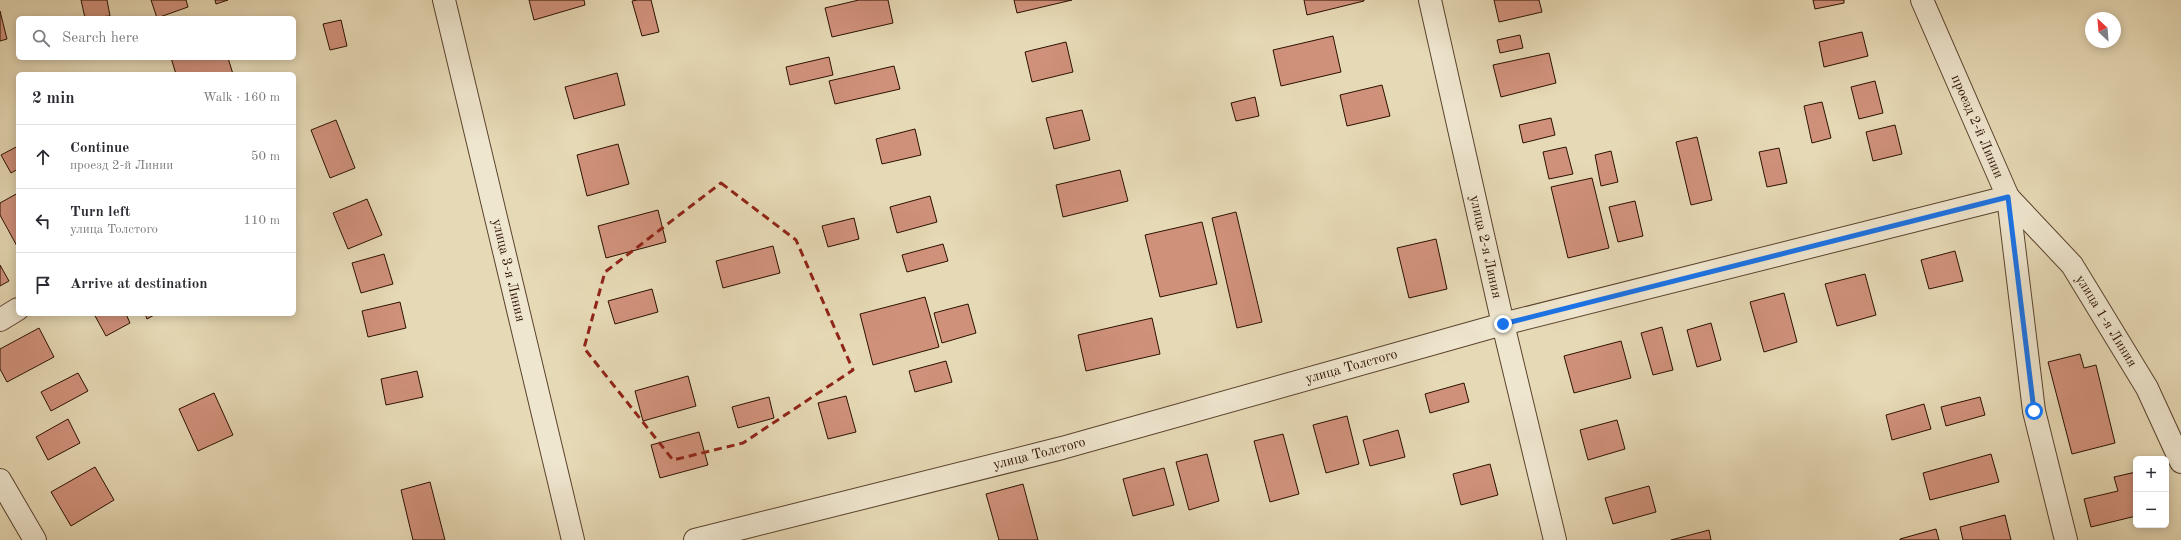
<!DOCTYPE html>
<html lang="en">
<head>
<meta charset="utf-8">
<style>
	body { margin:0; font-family:"Old Standard TT",serif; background:#f2f2f3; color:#2b2b33 }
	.controls { position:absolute; right:12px; bottom:12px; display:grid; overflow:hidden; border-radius:6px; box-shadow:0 2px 10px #0003 }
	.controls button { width:36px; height:36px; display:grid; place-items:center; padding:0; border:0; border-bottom:1px solid #e1e1e2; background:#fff; color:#2b2b33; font:20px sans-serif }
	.compass { position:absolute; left:2085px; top:12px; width:36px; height:36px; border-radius:50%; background:#fff; box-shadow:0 2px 10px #0003; rotate:334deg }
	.stop { position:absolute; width:12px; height:12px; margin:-9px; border:3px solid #1a73e8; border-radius:50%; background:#fff }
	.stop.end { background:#1a73e8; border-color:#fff; box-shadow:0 1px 4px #0008 }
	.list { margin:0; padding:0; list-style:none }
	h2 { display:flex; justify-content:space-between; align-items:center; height:52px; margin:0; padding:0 16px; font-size:17px }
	h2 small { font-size:13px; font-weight:400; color:#7c7c81 }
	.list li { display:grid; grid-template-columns:26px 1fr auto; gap:12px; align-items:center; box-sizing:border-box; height:64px; padding:0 16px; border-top:1px solid #e1e1e2 }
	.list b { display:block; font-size:15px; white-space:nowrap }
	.list p { margin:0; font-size:13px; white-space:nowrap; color:#7c7c81 }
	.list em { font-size:13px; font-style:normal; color:#7c7c81 }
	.icon { flex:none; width:22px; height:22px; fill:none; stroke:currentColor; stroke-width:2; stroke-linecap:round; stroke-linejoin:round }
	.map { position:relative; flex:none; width:2181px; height:540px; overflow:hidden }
	.search { position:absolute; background:#fff; box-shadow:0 2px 10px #0003; left:16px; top:16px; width:280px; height:44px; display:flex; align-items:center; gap:10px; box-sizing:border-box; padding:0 14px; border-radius:6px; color:#7c7c81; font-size:15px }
	.panel { position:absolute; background:#fff; box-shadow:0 2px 10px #0003; left:16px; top:72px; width:280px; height:244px; border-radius:6px }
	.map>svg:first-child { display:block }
	.building { fill:#d0917b; stroke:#2c1000 }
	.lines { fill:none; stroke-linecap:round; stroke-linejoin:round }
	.minor-casing { stroke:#5a422d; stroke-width:24 }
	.minor { stroke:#efe6cf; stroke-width:22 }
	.route { stroke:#1a73e8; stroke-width:5 }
	.marked { fill:none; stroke:#8f2418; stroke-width:3; stroke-dasharray:8 5; stroke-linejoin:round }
	.labels { text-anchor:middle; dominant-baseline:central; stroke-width:3; stroke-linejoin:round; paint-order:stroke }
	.street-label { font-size:14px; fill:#2c1000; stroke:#efe6cf }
</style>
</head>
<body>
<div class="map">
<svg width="2181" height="540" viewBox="0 0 2181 540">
	<rect width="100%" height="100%" fill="#e6d9b5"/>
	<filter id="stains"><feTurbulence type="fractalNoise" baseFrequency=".005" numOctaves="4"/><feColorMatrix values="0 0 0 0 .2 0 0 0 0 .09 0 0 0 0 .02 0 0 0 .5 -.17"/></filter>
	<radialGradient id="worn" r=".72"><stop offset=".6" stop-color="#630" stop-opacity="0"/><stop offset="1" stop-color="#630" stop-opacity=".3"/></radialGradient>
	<!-- building -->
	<path class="building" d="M81,0H107L110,16L85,18Z
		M151,0H186L188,7L157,18Z
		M215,0H228L216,4Z
		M529,0H584L585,5L534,20Z
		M637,0H651L659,32L642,36L632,1Z
		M859,0H888L893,23L832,37L825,8Z
		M1014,0H1072L1017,13Z
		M1304,0H1364V1L1307,15Z
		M1494,0H1539L1542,12L1499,22Z
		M1813,0H1844V3L1815,9Z
		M0,11L7,39L0,41Z
		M341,20L347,46L330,50L323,24Z
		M1862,32L1868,56L1824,67L1819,42Z
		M1520,35L1523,48L1500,53L1497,40Z
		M1333,36L1341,72L1281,86L1273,50Z
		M1066,42L1073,72L1032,82L1025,52Z
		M1549,53L1556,83L1501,97L1493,65Z
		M829,57L833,75L790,85L786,67Z
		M171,58H228L233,74H176Z
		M894,66L900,89L835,104L829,81Z
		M617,73L625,105L574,119L565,87Z
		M1875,81L1883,113L1859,119L1851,87Z
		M1382,85L1390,116L1347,126L1340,95Z
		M1255,97L1259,116L1236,121L1231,103Z
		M1822,102L1831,138L1812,143L1804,106Z
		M1082,110L1090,140L1054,149L1046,118Z
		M1551,118L1555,135L1523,143L1519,125Z
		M336,120L355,168L330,178L311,130Z
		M1895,125L1902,154L1873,161L1866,132Z
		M915,129L921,155L882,164L876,139Z
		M1697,137L1712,200L1691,205L1676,142Z
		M618,144L629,184L587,196L577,155Z
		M18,146V169L11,173L1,155Z
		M1566,147L1573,174L1549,179L1543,152Z
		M1779,148L1787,183L1767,187L1759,152Z
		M1611,151L1618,182L1601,186L1595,155Z
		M1120,170L1128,201L1063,217L1056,185Z
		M1592,178L1609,248L1568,258L1551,187Z
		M18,193V248L0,215V203Z
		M930,196L937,222L897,233L890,207Z
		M367,199L382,235L348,249L333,213Z
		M1635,201L1643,236L1618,242L1609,207Z
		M658,210L666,242L606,258L598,226Z
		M1236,212L1262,322L1237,328L1212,218Z
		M854,218L859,239L828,247L822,226Z
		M1202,222L1217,284L1160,297L1145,235Z
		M1436,239L1447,289L1409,298L1397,248Z
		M943,244L948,261L907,272L902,255Z
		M773,246L780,273L723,288L716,261Z
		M1955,251L1963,281L1929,289L1921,260Z
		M384,254L393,284L361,293L352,263Z
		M0,265L9,281L0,286Z
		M1865,274L1876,315L1837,326L1825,284Z
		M652,289L658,312L615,324L608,301Z
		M1784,293L1797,342L1764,352L1750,302Z
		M925,297L939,347L873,365L860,314Z
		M400,302L406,328L368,337L362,311Z
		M968,304L976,333L942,343L934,313Z
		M94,314H126L130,323L106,336Z
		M145,314H156L147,319Z
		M1152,318L1160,354L1086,371L1078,335Z
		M1711,323L1721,360L1697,367L1687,330Z
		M1662,327L1673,370L1653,375L1641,333Z
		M39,328L54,357L7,382L0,369V349Z
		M1621,341L1631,378L1574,393L1564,356Z
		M2080,354L2084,368L2096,365L2115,443L2072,454L2048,362Z
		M946,361L952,382L915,392L909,371Z
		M417,371L423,397L386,405L381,379Z
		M78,373L88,391L51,411L41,392Z
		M688,376L696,406L643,421L635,391Z
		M1464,383L1469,402L1430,413L1425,394Z
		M214,393L233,435L198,451L179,409Z
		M846,396L856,432L828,439L818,403Z
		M769,397L774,418L738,428L732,407Z
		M1980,397L1985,415L1946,426L1941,407Z
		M1924,404L1931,429L1892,440L1886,415Z
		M1347,416L1359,464L1326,473L1313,425Z
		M68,419L80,443L48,460L36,437Z
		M1617,420L1625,449L1588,460L1580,430Z
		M1398,430L1405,457L1370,466L1363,440Z
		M699,432L708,465L660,478L651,445Z
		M1283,434L1299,494L1270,502L1254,441Z
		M1207,454L1219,501L1189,510L1176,462Z
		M1991,454L1999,482L1930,500L1923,473Z
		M1490,464L1498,495L1461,505L1453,474Z
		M95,467L114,500L71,526L51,492Z
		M1164,468L1174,505L1133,516L1123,479Z
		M2136,472V516L2091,527L2084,499L2118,491L2114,477Z
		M430,482L445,540H413L401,490Z
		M1023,484L1038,540H999L986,494Z
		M1649,486L1656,512L1613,524L1605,498Z
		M2005,515L2011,540H1963L1960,527Z
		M1936,529L1939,540H1900V539Z
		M1709,530L1711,540H1671Z"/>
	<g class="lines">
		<!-- minor casing -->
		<g class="minor-casing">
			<g id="minor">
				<path id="s1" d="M444,0L573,540"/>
				<path id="s2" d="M1430,0L1503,324L1555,540"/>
				<path id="s3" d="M1922,0L2008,197L2034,411L2066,540"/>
				<path id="s4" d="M2008,197L2072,265L2147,388L2181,462"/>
				<path d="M0,320L18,309"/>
				<path d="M0,480L35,540"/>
				<path id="s5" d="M695,540L1062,448L1503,324L2008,197"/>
			</g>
		</g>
		<!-- minor -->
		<use href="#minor" class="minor"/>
	</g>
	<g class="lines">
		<!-- route -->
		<path class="route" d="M1503,324L2008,197L2034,411"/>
	</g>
	<!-- marked area -->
	<path class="marked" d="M721,183L796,240L853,370L743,443L673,460L584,348L605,272Z"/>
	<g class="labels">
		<!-- street labels -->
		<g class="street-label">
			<text stroke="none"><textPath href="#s3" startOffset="138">проезд 2-й Линии</textPath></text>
			<text stroke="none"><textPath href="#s2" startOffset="253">улица 2-я Линия</textPath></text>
			<text stroke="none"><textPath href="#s1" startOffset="278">улица 3-я Линия</textPath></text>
			<text stroke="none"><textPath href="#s4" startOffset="159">улица 1-я Линия</textPath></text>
			<text stroke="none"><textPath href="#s5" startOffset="679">улица Толстого</textPath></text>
			<text stroke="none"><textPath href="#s5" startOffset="355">улица Толстого</textPath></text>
		</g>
	</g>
	<rect width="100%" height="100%" filter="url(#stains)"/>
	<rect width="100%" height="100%" fill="url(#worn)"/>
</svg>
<div class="controls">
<button>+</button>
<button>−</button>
</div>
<svg class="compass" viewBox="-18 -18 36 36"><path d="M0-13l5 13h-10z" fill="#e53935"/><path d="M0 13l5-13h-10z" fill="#7c7c81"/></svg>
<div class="stop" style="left:2034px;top:411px"></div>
<div class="stop end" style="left:1503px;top:324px"></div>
<div class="search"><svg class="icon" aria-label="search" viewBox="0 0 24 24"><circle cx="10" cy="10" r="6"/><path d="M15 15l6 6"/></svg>Search here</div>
<section class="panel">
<h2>2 min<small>Walk · 160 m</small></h2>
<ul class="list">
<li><svg class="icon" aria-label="ahead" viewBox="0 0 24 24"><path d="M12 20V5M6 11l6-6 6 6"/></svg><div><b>Continue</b><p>проезд 2-й Линии</p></div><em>50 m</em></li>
<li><svg class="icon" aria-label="left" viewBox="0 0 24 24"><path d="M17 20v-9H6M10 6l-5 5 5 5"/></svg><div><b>Turn left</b><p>улица Толстого</p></div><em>110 m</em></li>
<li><svg class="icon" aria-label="arrive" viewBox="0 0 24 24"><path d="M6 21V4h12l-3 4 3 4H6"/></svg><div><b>Arrive at destination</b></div></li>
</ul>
</section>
</div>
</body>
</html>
